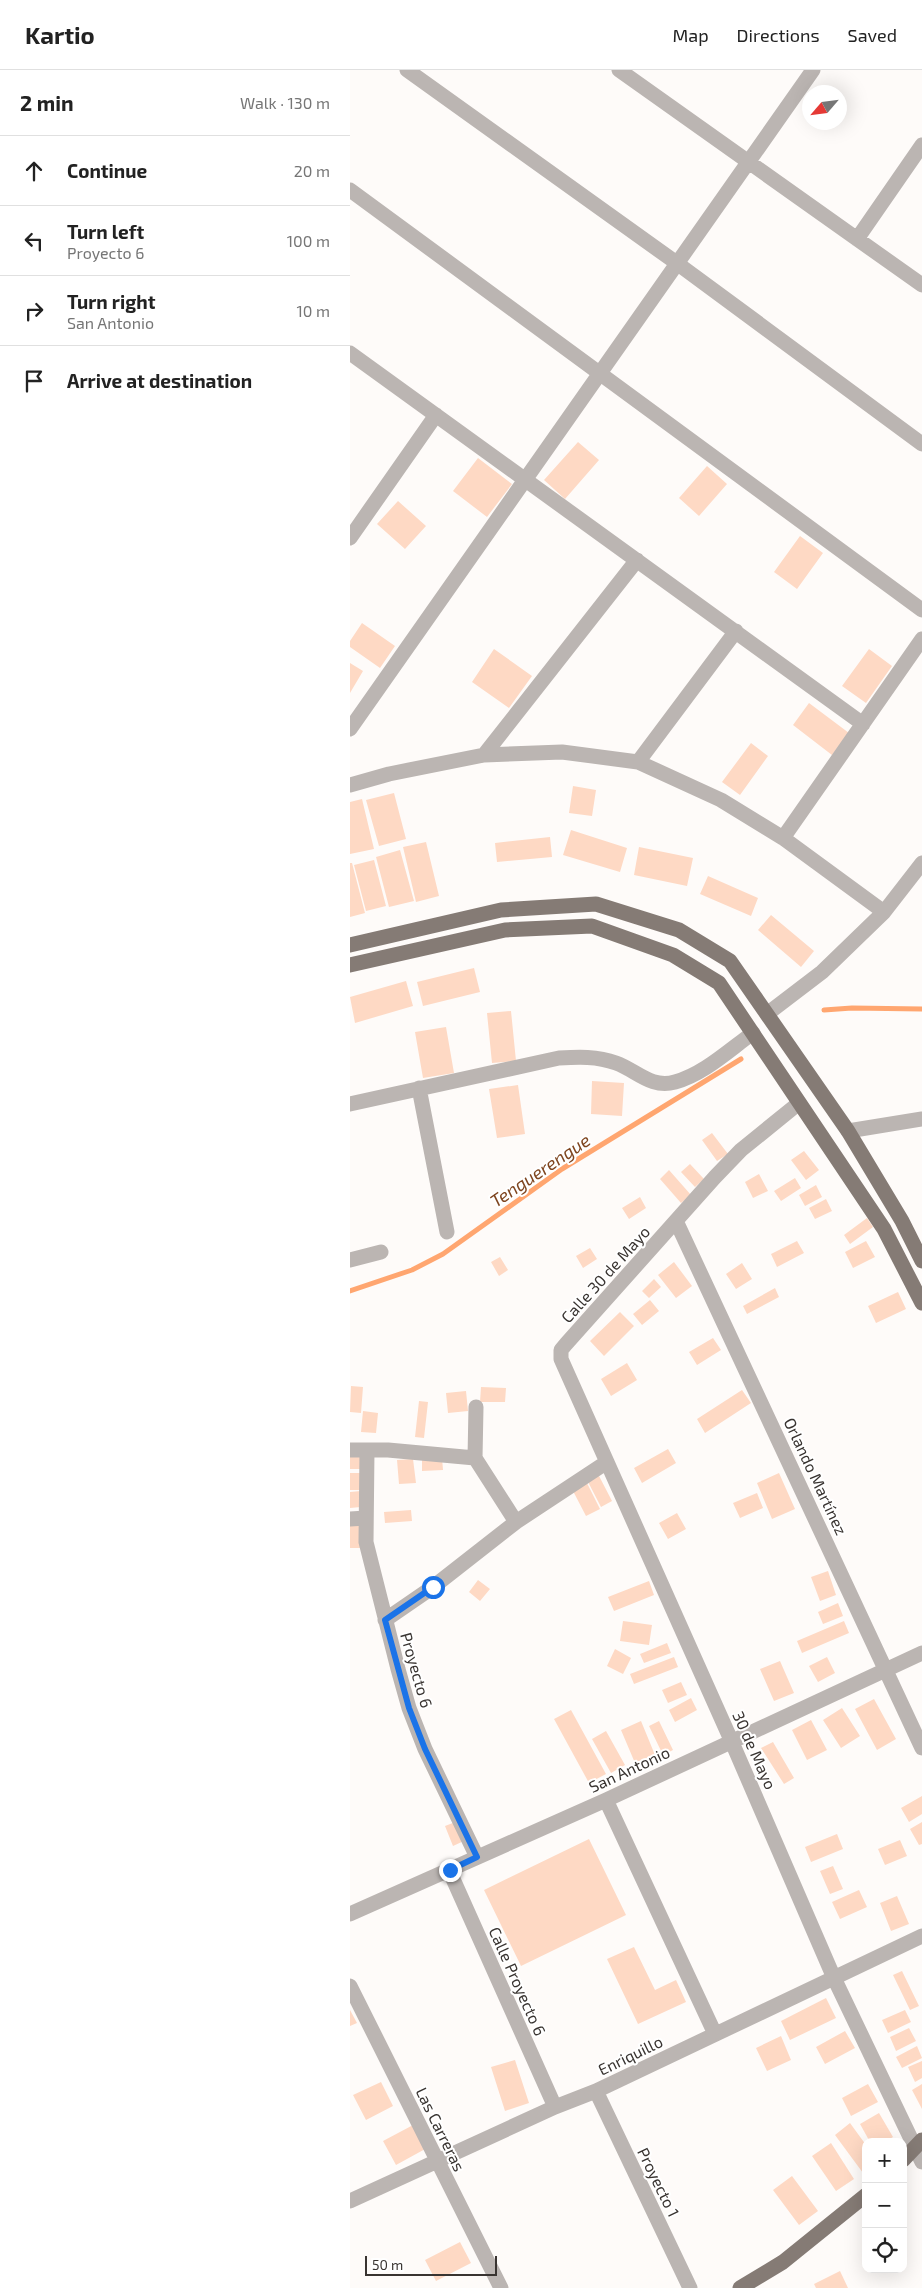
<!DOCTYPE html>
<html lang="en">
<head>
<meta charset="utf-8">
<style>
	body { margin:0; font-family:"Exo 2",sans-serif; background:#f2f2f2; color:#222 }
	.controls { position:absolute; right:15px; bottom:15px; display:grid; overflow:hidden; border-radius:10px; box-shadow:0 5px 20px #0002 }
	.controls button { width:45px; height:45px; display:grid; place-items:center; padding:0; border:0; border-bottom:1px solid #e0e0e0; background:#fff; color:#222; font:25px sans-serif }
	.compass { position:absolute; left:452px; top:15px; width:45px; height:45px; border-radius:50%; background:#fff; box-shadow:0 5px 20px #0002; rotate:242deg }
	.scale { position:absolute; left:15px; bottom:12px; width:132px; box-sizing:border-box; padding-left:5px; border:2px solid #393431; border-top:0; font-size:14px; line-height:18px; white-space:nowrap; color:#393431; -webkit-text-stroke:4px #fff; paint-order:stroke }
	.stop { position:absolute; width:15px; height:15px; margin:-11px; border:4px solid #1a73e8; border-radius:50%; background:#fff }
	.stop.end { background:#1a73e8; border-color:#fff; box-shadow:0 1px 5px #0008 }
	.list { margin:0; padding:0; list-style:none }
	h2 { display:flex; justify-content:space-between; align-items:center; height:65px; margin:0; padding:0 20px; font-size:21px }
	h2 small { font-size:16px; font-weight:400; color:#767676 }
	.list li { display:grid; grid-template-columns:32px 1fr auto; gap:15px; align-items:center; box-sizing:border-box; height:70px; padding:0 20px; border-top:1px solid #e0e0e0 }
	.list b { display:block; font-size:19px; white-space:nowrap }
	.list p { margin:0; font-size:16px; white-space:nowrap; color:#767676 }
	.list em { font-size:16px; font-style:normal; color:#767676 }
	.icon { flex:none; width:28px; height:28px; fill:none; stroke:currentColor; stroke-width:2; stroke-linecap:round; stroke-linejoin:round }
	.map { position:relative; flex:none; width:572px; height:2218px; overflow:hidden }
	header { display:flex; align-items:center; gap:30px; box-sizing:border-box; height:70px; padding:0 25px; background:#fff; border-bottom:1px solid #e0e0e0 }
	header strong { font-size:24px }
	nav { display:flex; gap:28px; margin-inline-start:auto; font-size:18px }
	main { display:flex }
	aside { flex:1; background:#fff }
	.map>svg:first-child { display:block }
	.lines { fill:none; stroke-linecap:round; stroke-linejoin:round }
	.stream { stroke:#ffa670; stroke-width:5 }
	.building { fill:#fed9c4 }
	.minor { stroke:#bbb5b2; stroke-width:15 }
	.major { stroke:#857b75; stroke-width:15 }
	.route { stroke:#1a73e8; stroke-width:6 }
	.labels { text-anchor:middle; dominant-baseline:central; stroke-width:4; stroke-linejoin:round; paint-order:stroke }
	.street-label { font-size:16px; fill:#393431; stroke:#fff }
	.water-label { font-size:18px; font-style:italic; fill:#7e451f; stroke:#fff }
</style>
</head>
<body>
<header>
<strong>Kartio</strong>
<nav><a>Map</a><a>Directions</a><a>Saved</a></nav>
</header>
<main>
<aside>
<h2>2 min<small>Walk · 130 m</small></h2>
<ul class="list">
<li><svg class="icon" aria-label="ahead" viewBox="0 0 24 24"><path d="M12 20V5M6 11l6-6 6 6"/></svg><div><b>Continue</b></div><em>20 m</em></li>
<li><svg class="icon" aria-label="left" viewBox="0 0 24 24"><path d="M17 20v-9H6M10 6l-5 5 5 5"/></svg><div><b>Turn left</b><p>Proyecto 6</p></div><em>100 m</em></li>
<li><svg class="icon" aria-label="right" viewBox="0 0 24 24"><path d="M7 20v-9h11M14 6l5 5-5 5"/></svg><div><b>Turn right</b><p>San Antonio</p></div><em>10 m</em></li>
<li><svg class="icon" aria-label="arrive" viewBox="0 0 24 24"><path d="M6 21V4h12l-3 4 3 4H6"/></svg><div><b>Arrive at destination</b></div></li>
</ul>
</aside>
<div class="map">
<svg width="572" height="2218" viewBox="0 0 572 2218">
	<rect width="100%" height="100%" fill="#fefbf9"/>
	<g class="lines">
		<!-- stream -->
		<path class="stream" d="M474,940L502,938L572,939
			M0,1221L62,1200L93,1184L212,1099L391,989"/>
	</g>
	<!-- building -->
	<path class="building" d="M228,372L249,390L215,429L194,410Z
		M128,388L162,414L137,447L103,421Z
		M357,396L377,414L349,446L329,428Z
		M48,431L76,456L55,479L27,454Z
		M450,466L473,483L447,519L424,502Z
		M12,553L45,576L30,598L0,577V571Z
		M144,579L182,606L159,638L122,612Z
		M519,579L542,596L516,633L492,616Z
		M0,593L13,601L0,623Z
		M459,633L499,663L482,685L443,655Z
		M401,673L418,686L390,725L372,712Z
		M223,716L246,720L242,746L219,743Z
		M44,723L56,769L29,776L16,730Z
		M12,729L24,779L0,784V732Z
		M221,760L277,778L270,802L213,785Z
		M200,767L202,787L147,792L145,773Z
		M76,772L89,826L66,832L53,777Z
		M289,777L343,788L337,816L284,805Z
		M50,780L64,831L39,837L26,787Z
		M24,790L36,836L16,841L4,795Z
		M0,793H2L15,843L0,847Z
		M358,806L408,828L401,846L350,824Z
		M421,845L464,881L451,897L408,860Z
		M124,898L130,922L73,936L67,912Z
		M56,911L63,936L5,953L0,927Z
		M161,941L166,991L142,993L137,943Z
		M96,957L104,1003L73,1008L65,962Z
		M242,1011L274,1013L272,1046L241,1044Z
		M168,1015L175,1064L147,1068L139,1019Z
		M362,1063L378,1084L367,1091L352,1070Z
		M454,1081L469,1100L456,1110L441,1090Z
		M340,1094L354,1109L345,1117L331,1102Z
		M319,1100L341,1125L331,1133L310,1109Z
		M409,1104L418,1121L403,1128L395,1112Z
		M445,1108L451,1118L431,1131L424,1121Z
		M466,1115L472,1127L455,1136L449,1125Z
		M290,1127L296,1138L279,1149L272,1138Z
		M476,1129L482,1141L465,1149L459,1138Z
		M517,1148L523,1157L500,1174L494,1165Z
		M447,1171L454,1183L427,1197L421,1184Z
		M516,1171L525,1187L503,1198L495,1182Z
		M240,1178L247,1189L233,1198L226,1186Z
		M150,1187L158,1200L149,1206L141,1192Z
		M324,1192L342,1216L326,1228L308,1205Z
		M392,1193L402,1209L386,1219L376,1204Z
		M304,1209L311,1217L299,1228L292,1221Z
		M425,1218L429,1227L397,1244L393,1236Z
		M548,1222L556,1239L526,1253L518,1236Z
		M300,1230L309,1241L292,1255L283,1244Z
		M270,1242L284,1256L254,1286L240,1271Z
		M363,1268L371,1280L347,1295L339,1282Z
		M277,1293L287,1310L261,1326L251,1309Z
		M1,1316L13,1317L11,1343L0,1342Z
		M131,1317L156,1318L155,1332H130Z
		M392,1320L401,1333L355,1363L347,1349Z
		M116,1321L118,1341L98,1343L96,1323Z
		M69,1331L78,1332L74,1368L65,1367Z
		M13,1341L28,1343L26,1363L11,1362Z
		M318,1379L326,1393L292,1413L284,1398Z
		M10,1384V1399H0V1385Z
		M72,1388H92L93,1400L72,1401Z
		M63,1389L66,1413L49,1414L47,1390Z
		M0,1403H13V1420H0Z
		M429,1403L445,1439L422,1449L407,1413Z
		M248,1404L262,1431L251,1437L237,1410Z
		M237,1413L250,1439L236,1446L223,1421Z
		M11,1421V1437L0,1438V1422Z
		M407,1423L413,1438L390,1448L383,1433Z
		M61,1440L62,1451L35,1453L34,1442Z
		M327,1443L336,1459L318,1469L309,1453Z
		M0,1454H12V1478H0Z
		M478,1501L486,1525L470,1531L461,1507Z
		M128,1510L140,1519L130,1531L119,1522Z
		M299,1511L304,1525L264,1541L258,1527Z
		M488,1533L493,1546L473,1554L468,1542Z
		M273,1551L302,1555L299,1575L270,1571Z
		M494,1551L499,1563L452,1583L447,1571Z
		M317,1573L321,1583L294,1593L290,1584Z
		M265,1579L281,1588L273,1604L257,1596Z
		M324,1587L328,1597L284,1614L280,1604Z
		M477,1587L485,1603L468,1612L459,1596Z
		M430,1591L444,1623L424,1631L410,1599Z
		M331,1612L337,1625L318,1633L312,1620Z
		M341,1628L347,1640L325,1652L319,1640Z
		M524,1629L546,1669L527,1680L505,1639Z
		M492,1638L510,1666L491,1678L473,1650Z
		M221,1640L256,1704L239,1713L204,1649Z
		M461,1650L477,1680L457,1690L442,1660Z
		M291,1651L305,1685L285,1693L271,1660Z
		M309,1651L323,1680L313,1685L299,1656Z
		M256,1661L275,1695L261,1703L242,1669Z
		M423,1672L444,1708L434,1714L411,1678Z
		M572,1726V1744L559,1752L551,1738Z
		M108,1751L116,1770L103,1776L95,1756Z
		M572,1752V1774L569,1775L560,1759Z
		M487,1764L493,1779L461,1792L455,1777Z
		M239,1769L276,1845L171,1896L134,1820Z
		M550,1770L557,1786L535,1795L528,1779Z
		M483,1796L493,1819L480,1824L470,1801Z
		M509,1820L517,1837L490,1849L482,1832Z
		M547,1826L559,1854L541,1861L530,1833Z
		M284,1877L305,1920L326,1910L336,1932L288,1954L257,1889Z
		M552,1901L569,1936L560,1940L543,1905Z
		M476,1928L486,1948L440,1970L431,1951Z
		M0,1940L7,1953L0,1956Z
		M555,1940L561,1952L538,1963L532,1950Z
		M559,1958L566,1971L546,1981L540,1967Z
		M495,1961L505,1978L475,1994L466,1977Z
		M431,1966L441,1990L417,2001L406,1978Z
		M567,1976L572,1988L552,1998L546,1987Z
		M165,1990L179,2033L155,2041L141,1997Z
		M572,1991V2008L565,2012L558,1997Z
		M31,2012L43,2036L16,2050L3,2025Z
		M518,2014L528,2032L501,2046L492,2028Z
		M572,2014V2039L562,2020Z
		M529,2043L543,2067L535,2072H520L510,2054Z
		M500,2053L516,2075V2101L513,2103L485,2065Z
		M65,2054L77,2078L46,2095L33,2071Z
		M481,2073L504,2109L486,2121L462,2086Z
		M442,2106L468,2141L449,2155L423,2120Z
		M110,2172L121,2193L86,2211L75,2190Z
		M490,2201L498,2218H466L464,2214Z"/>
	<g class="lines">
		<!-- minor -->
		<path class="minor" d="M57,0L328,194L572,374
			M269,0L572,215
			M0,120L572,540
			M507,169L572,75
			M0,283L513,654
			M0,468L86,345
			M0,659L463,0
			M134,685L287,490
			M288,692L386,561
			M0,715L39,704L134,685L212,682L288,692L371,730L433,768L534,842
			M433,768L572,569
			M417,944L472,902L534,842L572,793
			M69,1018L97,1162
			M449,1033L391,1080L365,1107L216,1274L211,1280V1289L381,1670L484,1908L572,2092
			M0,1034L209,988C228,987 247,986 266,993C286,1000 301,1019 325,1012C354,1004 379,980 403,963
			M498,1061L572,1049
			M326,1151L572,1678
			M0,1190L31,1182
			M0,1380H38L125,1388L166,1452
			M17,1380L16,1472L48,1599L59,1638L75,1679L127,1787
			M125,1388L126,1337
			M0,1449L16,1448
			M35,1550L83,1517L166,1452L257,1392
			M256,1730L365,1964
			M99,1800L205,2037
			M0,1844L256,1730L572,1583
			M0,1916L151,2218
			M246,2021L340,2218
			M0,2131L205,2037L246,2021L572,1866"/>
		<!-- major -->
		<path class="major" d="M0,875L151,840L246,834L329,860L380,891L498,1061L552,1151L572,1191
			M0,895L155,860L242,856L323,885L369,913L534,1159L572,1233
			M553,2090L572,2070
			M390,2218L433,2192L516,2125"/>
	</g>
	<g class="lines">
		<!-- route -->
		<path class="route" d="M83,1517L35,1550L59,1638L75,1679L127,1787L100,1800"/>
	</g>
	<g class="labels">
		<!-- street labels -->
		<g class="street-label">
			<text transform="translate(255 1204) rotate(-48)">Calle 30 de Mayo</text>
			<text transform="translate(466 1406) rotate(65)">Orlando Martínez</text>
			<text transform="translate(67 1600) rotate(74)">Proyecto 6</text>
			<text transform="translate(405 1680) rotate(66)">30 de Mayo</text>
			<text transform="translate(279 1699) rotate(-25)">San Antonio</text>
			<text transform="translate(168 1911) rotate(66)">Calle Proyecto 6</text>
			<text transform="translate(280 1985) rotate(-26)">Enriquillo</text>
			<text transform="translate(91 2059) rotate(64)">Las Carreras</text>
			<text transform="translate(309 2112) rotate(64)">Proyecto 1</text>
		</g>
		<!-- water labels -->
		<g class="water-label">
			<text transform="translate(190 1100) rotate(-34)">Tenguerengue</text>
		</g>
	</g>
</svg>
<div class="controls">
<button>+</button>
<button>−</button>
<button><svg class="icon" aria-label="locate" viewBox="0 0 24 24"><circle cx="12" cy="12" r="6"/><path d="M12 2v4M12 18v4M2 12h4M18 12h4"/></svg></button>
</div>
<svg class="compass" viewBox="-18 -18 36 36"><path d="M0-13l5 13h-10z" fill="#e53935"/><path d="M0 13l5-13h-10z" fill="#767676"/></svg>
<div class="scale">50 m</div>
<div class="stop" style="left:83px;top:1517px"></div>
<div class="stop end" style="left:100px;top:1800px"></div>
</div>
</main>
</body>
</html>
